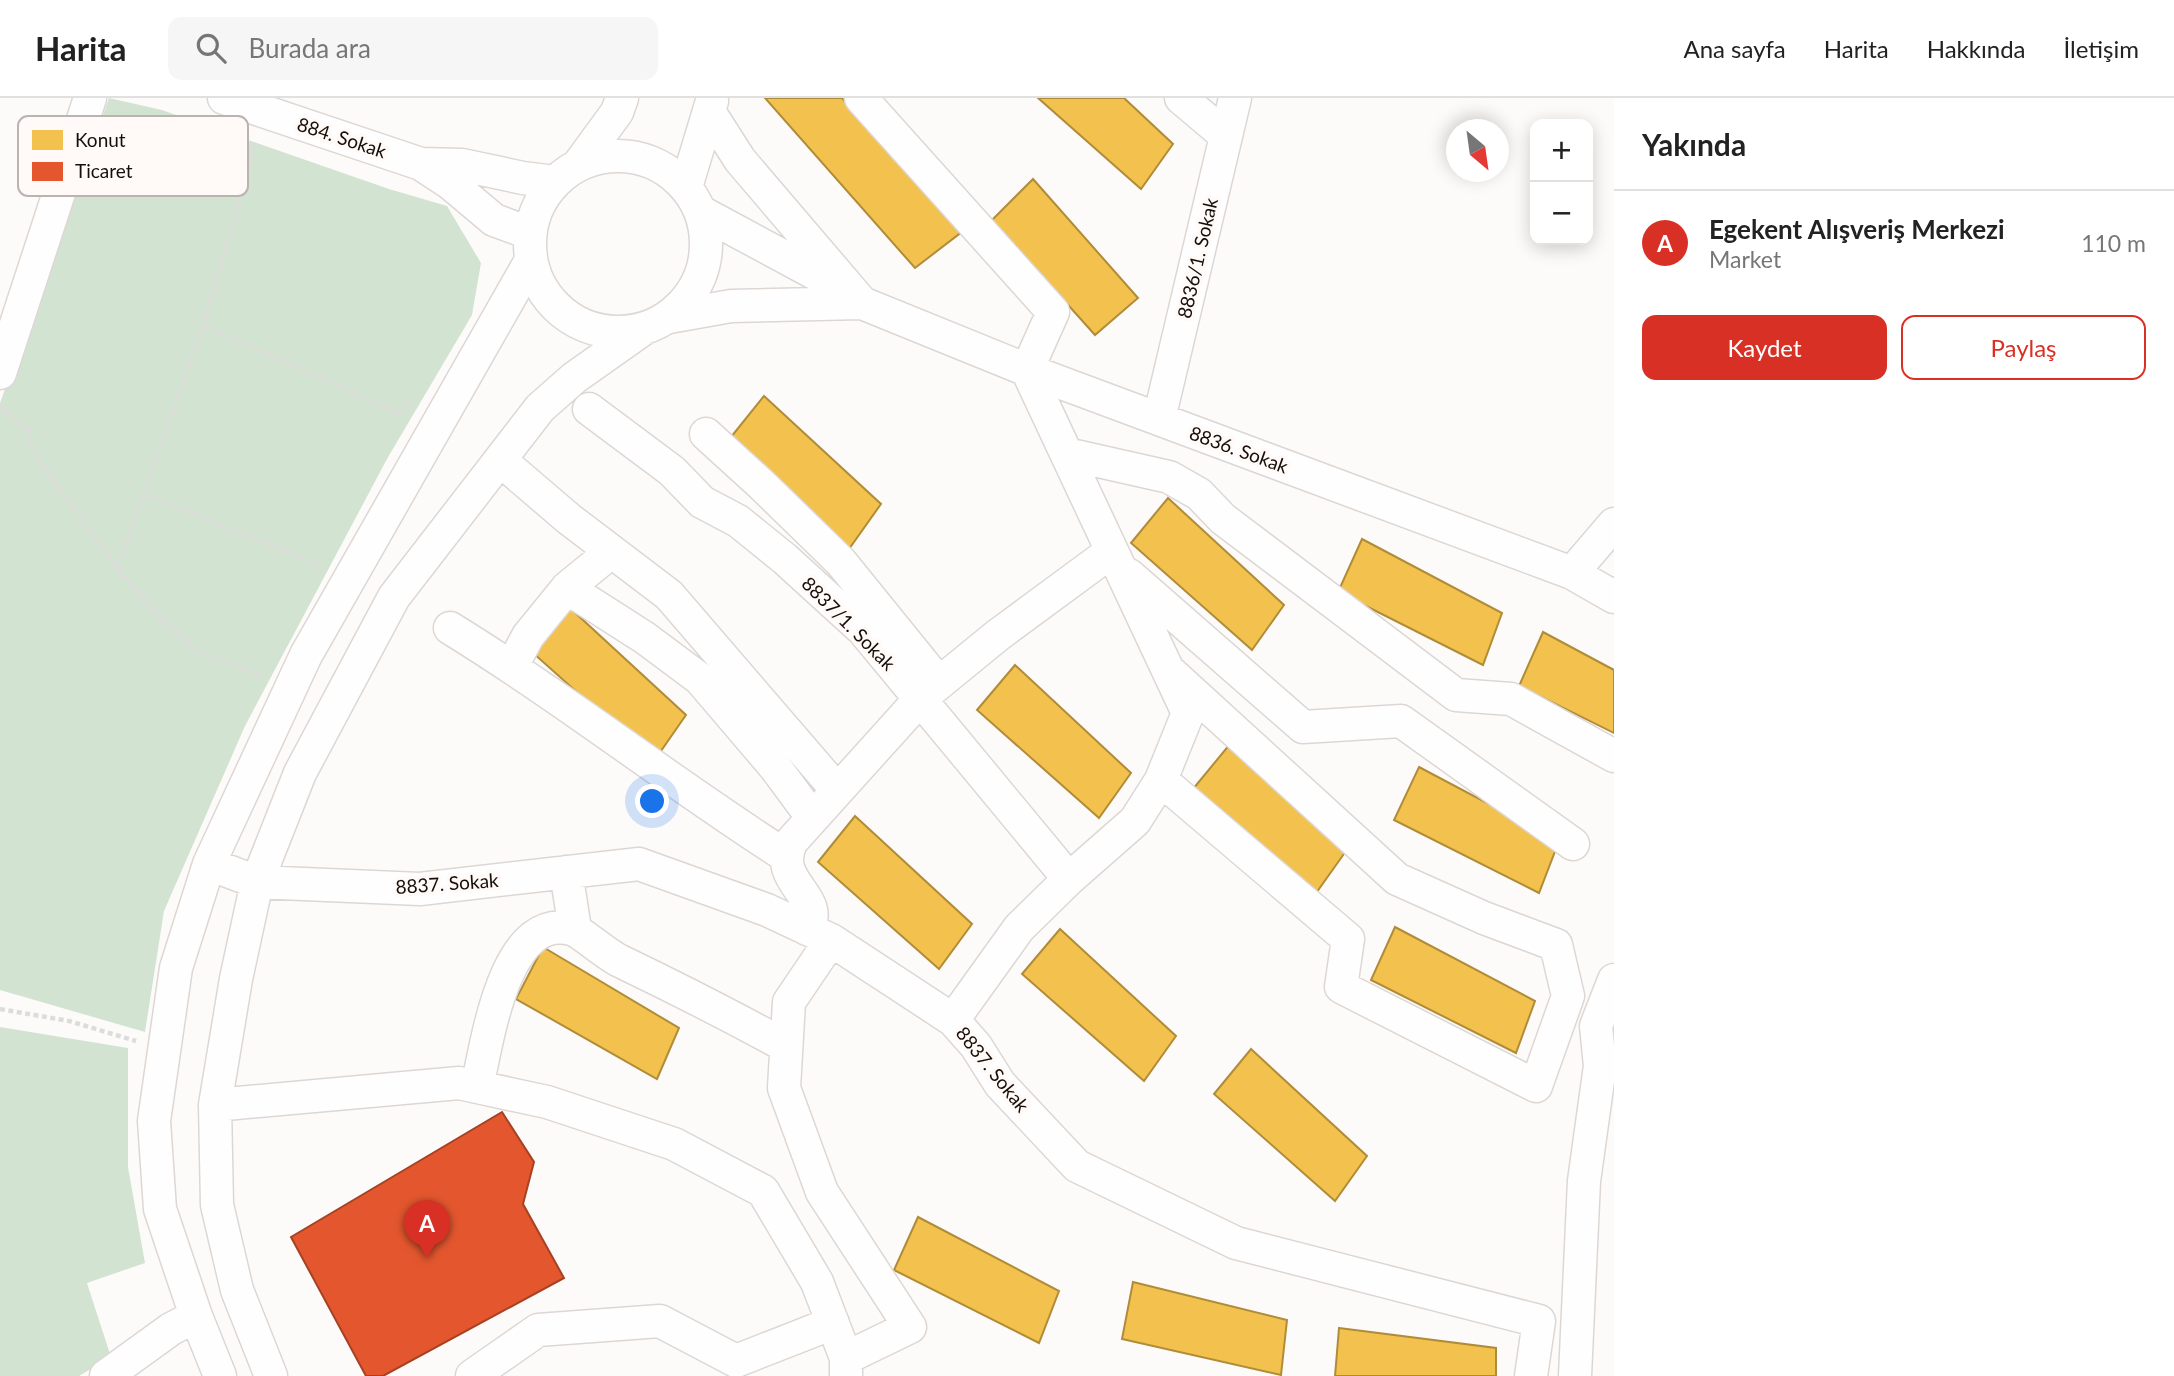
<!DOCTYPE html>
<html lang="tr">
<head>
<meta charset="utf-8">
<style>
	body { margin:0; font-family:Lato,sans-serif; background:#f6f6f6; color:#222 }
	.controls { position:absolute; right:21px; top:21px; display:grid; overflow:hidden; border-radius:14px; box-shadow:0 4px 18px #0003 }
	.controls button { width:63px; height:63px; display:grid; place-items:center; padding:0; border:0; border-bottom:2px solid #e0e0e0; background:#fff; color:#222; font:35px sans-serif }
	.compass { position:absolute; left:1446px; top:21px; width:63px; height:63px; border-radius:50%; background:#fff; box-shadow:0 4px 18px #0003; rotate:151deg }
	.you { position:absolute; left:653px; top:704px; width:24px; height:24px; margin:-18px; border:5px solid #fff; border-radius:50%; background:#1a73e8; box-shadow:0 0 0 10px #1a73e833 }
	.badge { display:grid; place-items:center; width:46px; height:46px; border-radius:50%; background:#d93025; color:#fff; font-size:23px; font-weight:700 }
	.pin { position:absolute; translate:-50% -58px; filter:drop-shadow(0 2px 4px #0008) }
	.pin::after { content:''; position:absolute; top:37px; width:24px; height:21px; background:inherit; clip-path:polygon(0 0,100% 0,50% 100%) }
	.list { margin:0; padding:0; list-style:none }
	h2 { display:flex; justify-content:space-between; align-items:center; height:91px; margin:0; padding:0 28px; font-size:30px }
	h2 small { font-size:23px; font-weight:400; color:#767676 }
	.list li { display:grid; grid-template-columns:46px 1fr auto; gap:21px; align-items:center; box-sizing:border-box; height:105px; padding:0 28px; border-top:2px solid #e0e0e0 }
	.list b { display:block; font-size:26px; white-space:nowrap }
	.list p { margin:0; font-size:23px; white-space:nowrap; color:#767676 }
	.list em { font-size:23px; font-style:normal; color:#767676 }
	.actions { display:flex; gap:14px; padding:21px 28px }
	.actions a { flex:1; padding:16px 0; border:2px solid #d93025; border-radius:14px; text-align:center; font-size:24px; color:#d93025 }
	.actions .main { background:#d93025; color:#fff }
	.icon { flex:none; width:38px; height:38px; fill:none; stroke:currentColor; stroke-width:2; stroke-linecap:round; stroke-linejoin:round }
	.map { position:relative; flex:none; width:1614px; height:1278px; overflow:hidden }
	header { display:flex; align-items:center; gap:42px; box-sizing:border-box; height:98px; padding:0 35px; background:#fff; border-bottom:2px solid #e0e0e0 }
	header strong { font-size:33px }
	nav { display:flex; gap:38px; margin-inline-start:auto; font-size:24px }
	.search { width:490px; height:63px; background:#f6f6f6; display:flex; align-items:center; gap:18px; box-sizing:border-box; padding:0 24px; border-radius:14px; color:#767676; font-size:26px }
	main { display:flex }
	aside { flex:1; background:#fff }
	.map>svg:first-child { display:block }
	.green { fill:#d2e4d1 }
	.homes { fill:#f2c14e; stroke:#b08c39; stroke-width:2 }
	.shops { fill:#e4572e; stroke:#a64123; stroke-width:2 }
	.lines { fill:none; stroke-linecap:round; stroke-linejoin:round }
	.minor-casing { stroke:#ddd7d4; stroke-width:35 }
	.path { stroke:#dddcda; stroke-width:4.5; stroke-dasharray:5 3.5; stroke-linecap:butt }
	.minor { stroke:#fffefe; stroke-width:32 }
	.labels { text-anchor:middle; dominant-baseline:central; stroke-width:7; stroke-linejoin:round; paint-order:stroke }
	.street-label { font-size:19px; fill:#160f09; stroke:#fffaf7 }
	.key { fill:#fffaf7; stroke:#b9b4b0; stroke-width:2 }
	.key-label { font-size:19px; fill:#160f09 }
</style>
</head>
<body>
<header>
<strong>Harita</strong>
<div class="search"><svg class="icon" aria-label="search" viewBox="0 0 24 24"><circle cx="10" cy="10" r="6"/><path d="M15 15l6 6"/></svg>Burada ara</div>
<nav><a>Ana sayfa</a><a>Harita</a><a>Hakkında</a><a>İletişim</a></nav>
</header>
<main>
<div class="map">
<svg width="1614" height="1278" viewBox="0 0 1614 1278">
	<rect width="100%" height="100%" fill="#fdfbf9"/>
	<!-- green -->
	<path class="green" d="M109,0L162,12L389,91L447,108L481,165L472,217L387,361L245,628L164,813L145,934L0,892V305Z
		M0,929L128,950V1069L145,1165L87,1185L111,1259L79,1278H0Z"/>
	<!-- homes -->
	<path class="homes" d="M765,0H842L963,133L915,170Z
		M1038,0H1124L1173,46L1141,91Z
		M1033,81L1138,200L1095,237L992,122Z
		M764,298L881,406L849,451L727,344Z
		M1168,400L1284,507L1252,552L1131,445Z
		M1362,441L1502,515L1483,567L1338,494Z
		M570,510L686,617L654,663L533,555Z
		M1543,534L1614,572V635L1519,588Z
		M1015,567L1131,675L1099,720L977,612Z
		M1230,646L1346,753L1314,798L1193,691Z
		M1419,669L1559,743L1539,795L1394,722Z
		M855,718L972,826L939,871L818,764Z
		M1395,829L1535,903L1516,955L1371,882Z
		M1060,831L1176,938L1144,983L1022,876Z
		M543,849L679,930L657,981L516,901Z
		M1251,951L1367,1058L1335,1103L1214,996Z
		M918,1119L1059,1193L1039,1245L894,1172Z
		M1133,1184L1287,1222L1281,1277L1122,1241Z
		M1339,1230L1496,1250V1278H1335Z"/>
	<!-- shops -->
	<path class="shops" d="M502,1014L534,1064L523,1106L564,1180L383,1278H366L291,1139Z"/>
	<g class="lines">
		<!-- minor casing -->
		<g class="minor-casing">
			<path id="minor" d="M224,0L421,66L450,85L494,122L529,135
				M861,0L1053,214L1027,272L1188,615L1161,682L1135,723L1069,781L1019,830L953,922
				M1181,0L1226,38
				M710,15L740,62L862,205L1027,272L1572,475L1614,499
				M530 146a88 88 0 1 1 176 0a88 88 0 1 1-176 0Z
				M421,66L462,67L523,80L555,84
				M579,66L617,14L622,0
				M686,89L712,3
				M669,219L731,208L862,205L818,177L701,114
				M0,275L90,0
				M589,311L672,373L702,404L738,423L785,461L863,532L1069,781
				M1159,321L1235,0
				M706,336L762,387L841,464L939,585
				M1067,356L1169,379L1199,396L1223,421L1456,597L1511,601L1614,658
				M500,362L569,421L669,497L837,692
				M1572,475L1614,426
				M1129,477L1303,629L1401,623L1573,746
				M567,490L645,540L700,581L775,669L812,719
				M450,530C565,601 672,685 786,758
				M512,568L528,538L567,490L611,454
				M1161,682L1348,841L1341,889L1536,988L1568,898L1556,847L1484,820L1397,781L1168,572
				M209,766L257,784L420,791L639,766L767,812L831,842L953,922L976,948L1000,986L1077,1068L1236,1145L1539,1223L1531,1278
				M566,774L575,831
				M807,831C828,799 770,784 792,743L921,600L998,537L1112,453
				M831,842L789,904L784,990L822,1094L910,1229L846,1260
				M477,989C487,946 504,814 571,831C580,833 607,857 620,863C676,890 731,918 786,948
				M215,1007L459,985L547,1004L674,1046L763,1093L817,1184L846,1260V1278
				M106,1278L171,1231L196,1218
				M220,1278L196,1218L160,1111L154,1023L176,870L209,766L306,557L530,164
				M271,1278L237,1192L217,1107L215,1007L236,881L257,784L300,675L394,499L540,310L574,280L642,232
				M472,1278L538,1232L660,1223L736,1263L833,1225
				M1575,1278L1584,1083L1600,968L1596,928L1614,882"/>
		</g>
		<!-- path -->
		<path class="path" d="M204,227L398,315L413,304
			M0,308L29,333L30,345L42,367L117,470L161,520L193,551L263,579
			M142,395L322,468
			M117,470L204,227L256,42
			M0,911L69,923L136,943"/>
		<!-- minor -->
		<use href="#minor" class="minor"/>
	</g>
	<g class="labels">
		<!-- street labels -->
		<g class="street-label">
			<text transform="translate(342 39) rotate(18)">884. Sokak</text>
			<text transform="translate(1197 160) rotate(-77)">8836/1. Sokak</text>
			<text transform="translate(1239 351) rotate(20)">8836. Sokak</text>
			<text transform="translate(849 525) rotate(45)">8837/1. Sokak</text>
			<text transform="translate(447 785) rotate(-4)">8837. Sokak</text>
			<text transform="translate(993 971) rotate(51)">8837. Sokak</text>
		</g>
	</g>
	<!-- legend -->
	<rect x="18" y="18" width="230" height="80" rx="10" class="key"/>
	<rect x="32" y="32" width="31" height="20" fill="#f2c14e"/>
	<rect x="32" y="64" width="31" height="19" fill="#e4572e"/>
	<g class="key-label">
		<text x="75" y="49">Konut</text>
		<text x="75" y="80">Ticaret</text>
	</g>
</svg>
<div class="controls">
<button>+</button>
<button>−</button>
</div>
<svg class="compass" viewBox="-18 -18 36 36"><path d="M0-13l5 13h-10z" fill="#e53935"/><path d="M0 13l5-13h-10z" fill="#767676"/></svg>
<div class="you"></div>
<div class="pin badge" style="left:427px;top:1160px">A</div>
</div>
<aside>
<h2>Yakında<small></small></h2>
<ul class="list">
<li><span class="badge">A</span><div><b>Egekent Alışveriş Merkezi</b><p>Market</p></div><em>110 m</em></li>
</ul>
<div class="actions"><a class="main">Kaydet</a><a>Paylaş</a></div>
</aside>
</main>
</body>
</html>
